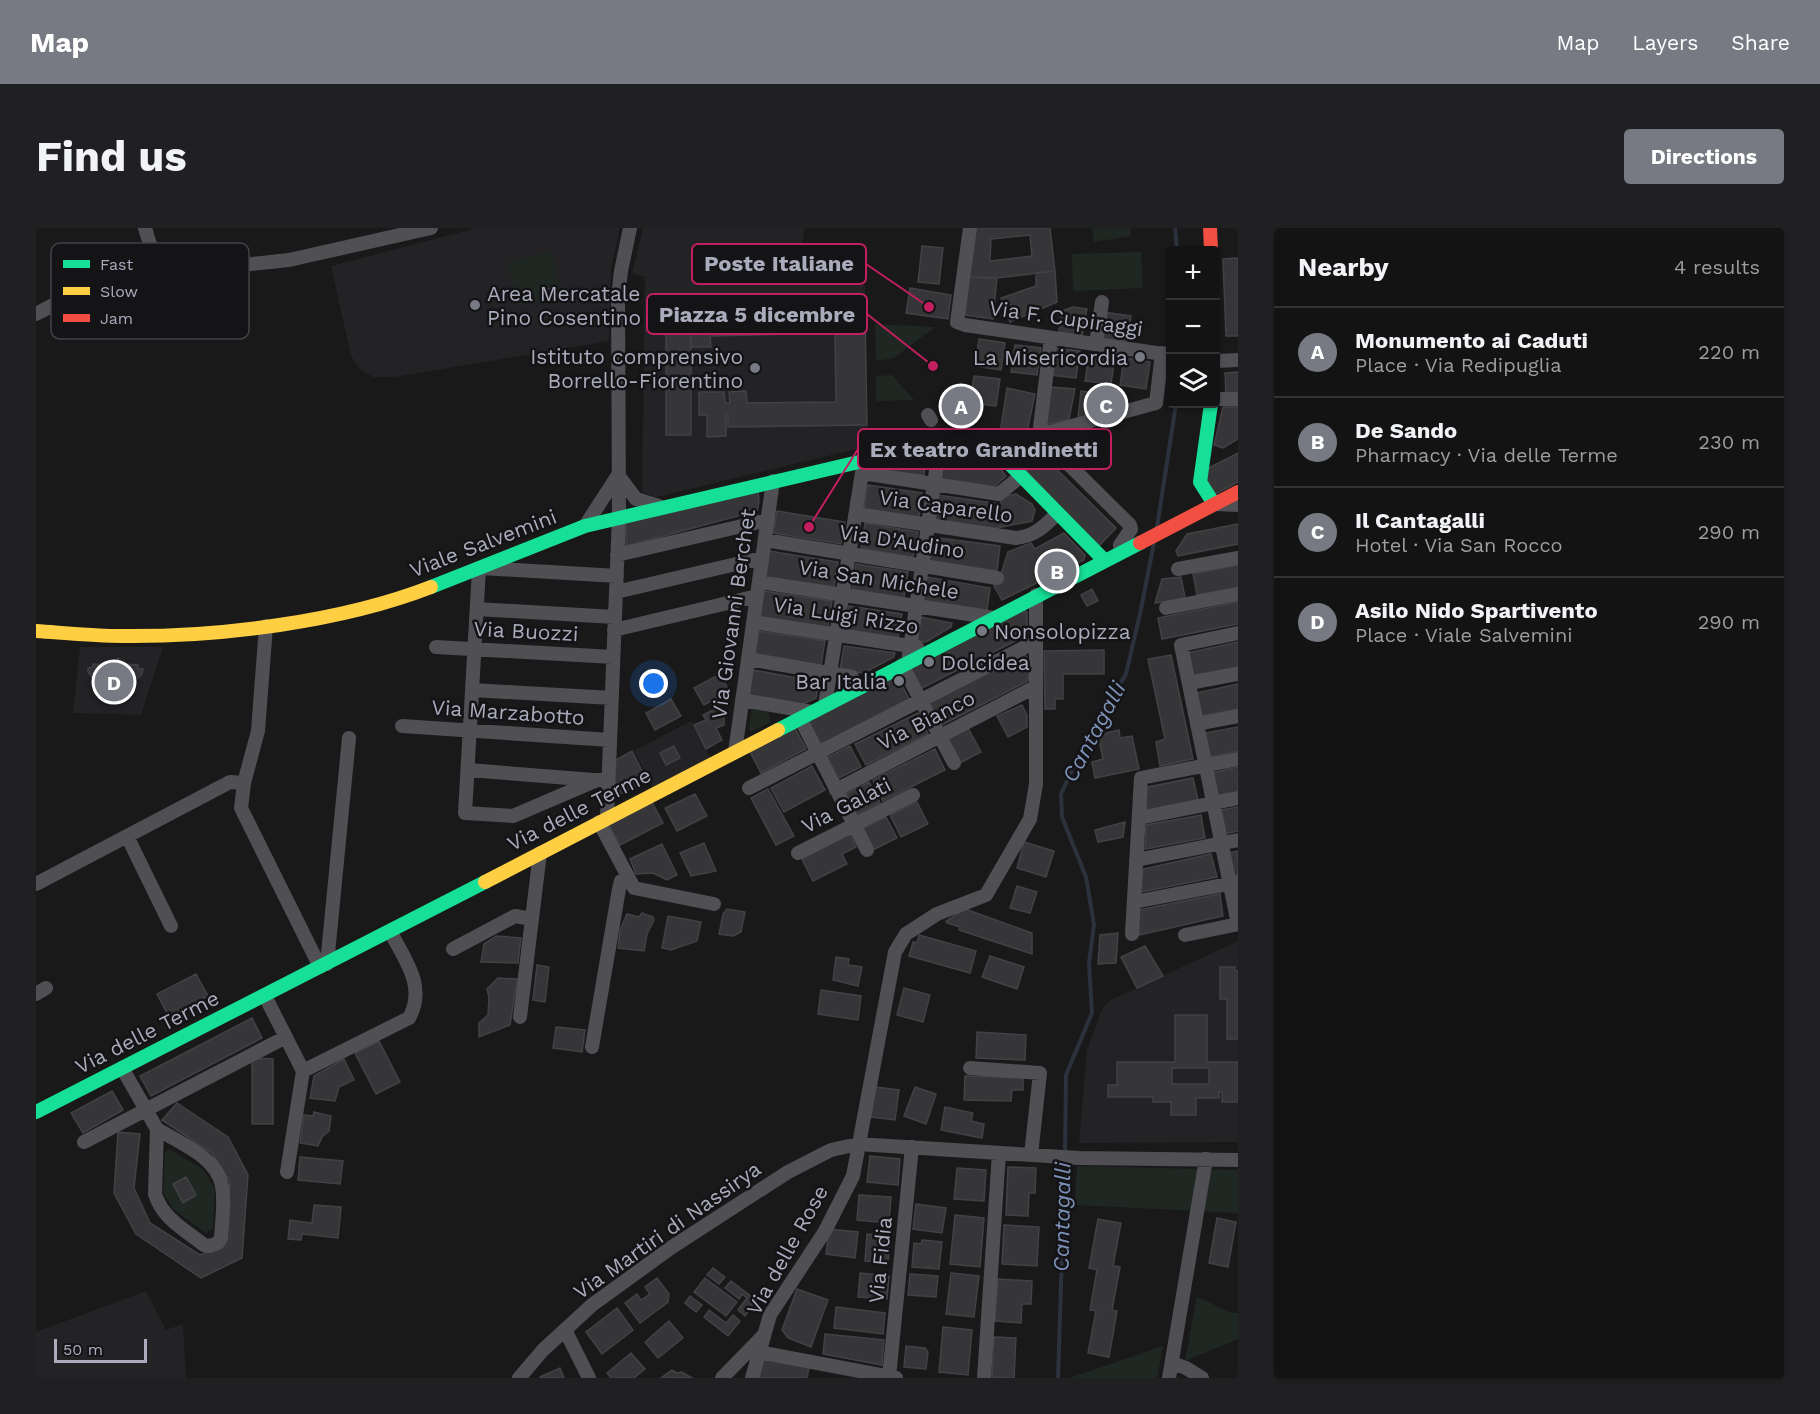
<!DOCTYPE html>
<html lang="en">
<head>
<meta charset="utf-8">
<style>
	body { margin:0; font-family:"Work Sans",sans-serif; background:#202022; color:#f1f3f6 }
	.controls { position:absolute; right:18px; top:18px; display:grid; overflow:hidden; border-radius:6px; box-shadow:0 2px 4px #0004 }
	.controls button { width:54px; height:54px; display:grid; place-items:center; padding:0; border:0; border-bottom:2px solid #323234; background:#131314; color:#f1f3f6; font:30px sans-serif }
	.scale { position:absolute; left:18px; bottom:15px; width:93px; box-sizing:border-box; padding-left:6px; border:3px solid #aaacbc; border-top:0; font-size:16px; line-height:21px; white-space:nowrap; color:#aaacbc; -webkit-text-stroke:4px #141316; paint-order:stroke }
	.you { position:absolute; left:618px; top:456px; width:21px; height:21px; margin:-15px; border:4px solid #fff; border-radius:50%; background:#1a73e8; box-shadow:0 0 0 9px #1a73e833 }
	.badge { display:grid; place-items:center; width:39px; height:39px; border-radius:50%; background:#777983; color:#fff; font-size:20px; font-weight:700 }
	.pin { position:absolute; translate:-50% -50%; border:3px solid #fff; box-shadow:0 2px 6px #0006 }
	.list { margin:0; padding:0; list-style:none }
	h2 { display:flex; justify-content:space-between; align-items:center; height:78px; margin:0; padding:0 24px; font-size:26px }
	h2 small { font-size:20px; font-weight:400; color:#9d9ea0 }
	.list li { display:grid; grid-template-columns:39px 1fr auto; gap:18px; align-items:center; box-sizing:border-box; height:90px; padding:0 24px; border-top:2px solid #323234 }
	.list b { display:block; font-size:22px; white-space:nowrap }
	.list p { margin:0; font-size:20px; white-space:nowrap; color:#9d9ea0 }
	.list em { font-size:20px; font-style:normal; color:#9d9ea0 }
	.icon { flex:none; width:33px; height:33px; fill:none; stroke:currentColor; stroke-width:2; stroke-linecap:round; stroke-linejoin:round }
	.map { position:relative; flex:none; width:1202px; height:1150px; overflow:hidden; border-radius:6px }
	header { display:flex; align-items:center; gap:36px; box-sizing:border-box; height:84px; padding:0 30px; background:#777983; color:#fff }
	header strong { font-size:28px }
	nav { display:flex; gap:33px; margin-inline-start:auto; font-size:21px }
	.intro { display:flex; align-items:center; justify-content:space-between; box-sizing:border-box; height:144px; padding:0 36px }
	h1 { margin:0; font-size:42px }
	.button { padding:15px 27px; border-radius:6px; background:#777983; color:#fff; font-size:21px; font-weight:700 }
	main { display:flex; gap:36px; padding:0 36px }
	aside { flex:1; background:#131314; border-radius:6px; box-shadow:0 2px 4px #0004 }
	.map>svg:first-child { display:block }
	.built { fill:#232326 }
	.green { fill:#1f2722 }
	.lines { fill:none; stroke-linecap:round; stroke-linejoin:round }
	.stream { stroke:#2b323d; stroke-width:4 }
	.building { fill:#363638; stroke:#424246; stroke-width:1.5; fill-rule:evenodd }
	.street { stroke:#4f4f54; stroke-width:14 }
	.fast { stroke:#16e098; stroke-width:14 }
	.slow { stroke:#ffcf43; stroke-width:14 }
	.jam { stroke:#f24e42; stroke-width:14 }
	.poi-dot { fill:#777983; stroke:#141316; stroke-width:2 }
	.labels { text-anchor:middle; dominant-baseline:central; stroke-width:5; stroke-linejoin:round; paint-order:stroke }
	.poi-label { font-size:21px; fill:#aaacbc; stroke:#141316; text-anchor:start }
	.street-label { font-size:21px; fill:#aaacbc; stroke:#141316 }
	.water-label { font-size:22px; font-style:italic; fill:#7e93b9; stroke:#141316 }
	.key { fill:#141316; stroke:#414148; stroke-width:1.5 }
	.key-label { font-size:16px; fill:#aaacbc }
	.leader { fill:none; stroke:#c11f60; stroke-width:2 }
	.callout-dot { fill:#c11f60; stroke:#141316; stroke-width:2 }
	.callout { fill:#141316; stroke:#c11f60; stroke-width:2 }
	.callout-label { font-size:22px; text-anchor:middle; font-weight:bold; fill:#aaacbc }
</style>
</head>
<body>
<header>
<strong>Map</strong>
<nav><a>Map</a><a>Layers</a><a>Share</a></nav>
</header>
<div class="intro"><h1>Find us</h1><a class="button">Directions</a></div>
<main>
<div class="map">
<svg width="1202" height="1150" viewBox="0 0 1202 1150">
	<rect width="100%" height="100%" fill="#19191a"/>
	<!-- built -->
	<path class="built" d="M441,0H584L575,41L573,113L359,149H337L324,141L315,128L295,38Z
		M607,0H769L759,55L829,57L831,197L829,219L620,269L606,265L609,49L596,45Z
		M44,419H127L105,487L37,485Z
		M655,493L676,533L618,562L598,523Z
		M1202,713V914L1043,915L1051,822L1067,779L1075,772Z
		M110,1063L130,1102L147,1096L150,1150H0V1104Z"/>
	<!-- green -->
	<path class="green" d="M1056,0H1094L1095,8L1058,14Z
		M516,24L525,68L481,77L472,33Z
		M1105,24L1107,60L1037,63L1036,26Z
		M839,96L899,99L858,130L840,133Z
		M856,147L878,172L840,173V148Z
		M716,480L732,483L735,494L715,504L713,501Z
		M133,921L168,942L179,962L177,1001L170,1005L137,981L127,964L129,924Z
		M1041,938L1202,942V985L1039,977Z
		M1161,1069L1196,1085H1202V1111L1149,1133Z
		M1127,1118L1121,1150H1033L1045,1146Z"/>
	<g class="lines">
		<!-- stream -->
		<path class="stream" d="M1139,0L1141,22
			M1121,299L1140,176
			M1029,925L1030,847L1056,785L1053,735L1058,697L1050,649L1026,589L1025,566L1045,523L1090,446L1104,386L1118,315
			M1022,1150L1029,933"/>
	</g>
	<!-- building -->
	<path class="building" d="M940,0H1014L1019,43L961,50L933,49ZM994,7L996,28L954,33L955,11Z
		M886,18L907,20L903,56L882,54Z
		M1202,30V108H1190L1187,31Z
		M1019,43L1021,74L974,94L965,70L1000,58V45Z
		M933,49L961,50L957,91L929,87Z
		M520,59L522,67L510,70L508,62Z
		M874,60L915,67L912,91L870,85Z
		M676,72L677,99H679L678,86L829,83L831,197L692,199V186H690V208L671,209V187H663V164H688L689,175H694L693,164L710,163L711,175L800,174L799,105L674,108L675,119H655L654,73Z
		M1037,79L1051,81L1046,108L1023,104L1025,83Z
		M1067,84L1095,88L1091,113L1063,110Z
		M630,93H655V207H630Z
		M943,111L969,115L965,142L939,138Z
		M979,117L1005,120L1001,147L975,144Z
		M1018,120L1044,123L1040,150L1014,147Z
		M1053,126L1079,129L1075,156L1049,153Z
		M1088,130L1114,134L1110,161L1084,157Z
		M1202,144V165L1190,166L1189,145Z
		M938,148L964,151L960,178L934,175Z
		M1015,159L1039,161L1033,191L1009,197Z
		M971,160L999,166L991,204L968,208L965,199Z
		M1045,163L1074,167L1071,181L1042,190Z
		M1187,179H1202V211L1187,220L1178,217Z
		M994,215L1080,300L1062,319L970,221Z
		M890,224L888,247L831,241Z
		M1202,225V254L1176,268L1169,242Z
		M909,227L956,230L970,248L958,259L905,253Z
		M832,257L886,265L883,289L828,281Z
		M722,262L723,274L721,283L590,318V292Z
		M980,266L996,276L999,282L996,293L956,301L899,292L902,267L964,276L966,269Z
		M741,283L809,294L805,316L737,305Z
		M829,295L882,304L877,329L825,320Z
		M1202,296V316L1142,328L1140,323L1151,306Z
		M1028,305L1049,327L1048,332L966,372L958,358L962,355L972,324L995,315L999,321Z
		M896,309L964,318L961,343L892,333Z
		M733,323L802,334L798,360L729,349Z
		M820,336L872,344L868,370L816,361Z
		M1202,337V359L1161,367L1157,346Z
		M891,349L954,360L951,382L887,372Z
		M1145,349L1149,370L1119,375L1126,351Z
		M1056,361L1062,373L1051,378L1045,367Z
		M727,363L796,373L792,400L723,389Z
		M1202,374V396L1126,411L1122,390Z
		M813,378L866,386L862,411L809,403Z
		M987,381L991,384V407L884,461L872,438Z
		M884,389L916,395L915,399L890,414L880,413Z
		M722,403L789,413L785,438L718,428Z
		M1202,414V439L1155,448L1151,425Z
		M808,418L859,425L858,429L828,445L804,442Z
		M1068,422V446H1027V471H1019V481H1009L1008,423Z
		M989,426L994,436L992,453L904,498L893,475Z
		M1135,427L1157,531L1124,538L1120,514L1129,511L1112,431Z
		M82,430L88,436L102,437L101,440L107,441L106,446L88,462L92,466L83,474L80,473L76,475L73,472L68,473L62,465L65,462L52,444V440L57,439V436L76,437Z
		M717,442L783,454L780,470L767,476L713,467Z
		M684,446L693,463L668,477L658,460Z
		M860,446L873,471L783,518L770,493Z
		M1202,456V481L1165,488L1160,465Z
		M635,471L645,488L619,502L610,485Z
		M986,477L991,487V499L972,509L961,488Z
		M683,479L688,490V497L680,500L686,512L670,521L658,497L670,492L667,487Z
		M882,485L892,506L830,537L819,516Z
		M1202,499V523L1174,529L1169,505Z
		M759,500L770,521L725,545L714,524Z
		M932,500L945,524L922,536L909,512Z
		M1083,502L1084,510L1096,508L1103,541L1059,550L1056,534L1067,531L1062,507Z
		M638,518L644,530L630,537L624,525Z
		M814,518L825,539L799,552L788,531Z
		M899,521L909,542L847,573L837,552Z
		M596,523L611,553L578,569V533Z
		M776,538L789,562L748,584L735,560Z
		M1202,539V564L1180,568L1175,545Z
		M1157,550L1162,572L1111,583L1110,570L1112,559Z
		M833,554L844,575L818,588L807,567Z
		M732,561L758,608L740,617L715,570Z
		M659,566L671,588L641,603L629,580Z
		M616,574L627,595L584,617L573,597Z
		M881,574L892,596L865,609L854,587Z
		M1202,579V603L1188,606L1184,582Z
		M1165,587L1169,610L1109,621L1110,597Z
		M850,589L861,610L835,623L824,602Z
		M1089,594L1087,609L1062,614L1059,602Z
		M814,606L820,619L806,626L811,636L777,653L766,631Z
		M988,614L1018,623L1010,649L981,640Z
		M668,615L680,643L655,648L644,625Z
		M626,616L641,647L631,652L617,645L600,646L594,631Z
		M1202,623V647L1196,648L1191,625Z
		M1175,626L1181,649L1105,664L1107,641Z
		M981,658L1001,664L994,685L974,680Z
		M1184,666L1187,688L1103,707L1102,682Z
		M691,681L709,684L705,704L697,708L683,706L687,686Z
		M929,681L996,705V726L923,702L924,699L911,695L910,693Z
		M606,685L617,689L618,692L611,706L608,723L582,720L584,702L591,686L603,689Z
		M632,688L665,694L661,713L635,722L626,720Z
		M1082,705L1080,735L1062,736L1064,707Z
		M883,707L940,723L934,745L873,728L877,714L881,715Z
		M460,708L485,710L482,735L445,734L448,716Z
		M1109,718L1127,748L1101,760L1085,729Z
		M954,728L988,739L981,761L946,749Z
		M800,729L813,731L812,737L826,739L822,758L797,752Z
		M501,737L513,739L509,774L497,772Z
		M1184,739H1199V743H1202V811H1191V771H1184Z
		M160,746L172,768L133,789L121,766Z
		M462,750L481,751L474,797L443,809V795L452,787L453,769L451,761Z
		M868,760L894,767L887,794L861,787Z
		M785,762L825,768L822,792L782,786Z
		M1139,787H1171V834H1202V874H1186V864H1183V870H1160V887H1135V874H1117V869H1072V857H1081V834H1139ZM1136,840H1173V856H1136Z
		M216,790L226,810L115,868L104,848Z
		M520,799L549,802L546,824L517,820Z
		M941,804L990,807L989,832L940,830Z
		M343,813L364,854L340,866L319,825Z
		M216,830L237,831V896H216Z
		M308,831L318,852L303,859L299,873L274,870L278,848Z
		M929,848L987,850V862H976L975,873L928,872Z
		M839,859L863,862L859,892L835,889Z
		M879,859L900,866L890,896L868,888Z
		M76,863L87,882L47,905L35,885Z
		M141,875L192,909L212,947L206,1030L165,1050L100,1006L78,965L82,904L104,906L98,960L114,995L164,1027L189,1016L194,954L176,925L126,892Z
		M909,879L937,885L935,893L948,896L946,910L905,902Z
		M278,884L295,888L293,903L286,909L282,918L264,915L268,887L277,888Z
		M834,928L864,931L862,957L831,954Z
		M264,929L307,933L304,956L262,952Z
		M972,939L1000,940L999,965H993L992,988L970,987Z
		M921,940L950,942L948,973L918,971Z
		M150,949L160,967L147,975L137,956Z
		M823,967L855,969L853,995L821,992Z
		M880,976L910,980L906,1005L877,1001Z
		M278,977L305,979L302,1010L266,1006L265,1012L252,1011L254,992L276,995Z
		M919,987L948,990L944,1039L914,1036Z
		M1181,990L1200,994L1192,1039L1173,1035Z
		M1062,991L1085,995L1077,1038L1084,1039L1076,1082L1081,1083L1073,1129L1052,1125L1060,1083L1054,1082L1061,1042L1053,1040Z
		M968,997L1003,999L1001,1038L966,1036Z
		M793,1001L822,1004L819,1030L790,1026Z
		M831,1006L854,1008L852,1035L829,1033Z
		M886,1012L906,1014L903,1041L876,1039L878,1015L885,1016Z
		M677,1040L689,1049L683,1056L671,1047Z
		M824,1045L853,1048L851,1071L822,1069Z
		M915,1045L943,1048L938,1089L910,1086Z
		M874,1046L902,1048L900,1069L872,1067Z
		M621,1050L633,1066L632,1074L604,1095L589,1075L601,1066L605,1072L614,1066L609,1059Z
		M669,1050L701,1074L690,1088L658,1064Z
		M962,1051L996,1053L995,1076H986L985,1095L959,1093Z
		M695,1053L720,1072L709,1088L702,1082L711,1070L706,1066L703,1071L689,1060Z
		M761,1061L792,1072L775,1119L752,1110L746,1102Z
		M654,1068L666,1077L660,1084L649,1075Z
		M800,1079L849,1085L847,1106L798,1100Z
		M581,1080L597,1102L566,1126L550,1104Z
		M673,1082L690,1095L697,1087L704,1093L692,1108L668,1089Z
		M633,1093L647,1110L622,1130L609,1114Z
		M907,1099L936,1102L932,1147L903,1144Z
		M789,1106L848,1112L846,1137L787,1126Z
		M958,1109L980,1110L978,1150L956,1149Z
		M870,1118L889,1120L892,1124L890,1141L868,1139Z
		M595,1125L609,1141L598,1150H575L571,1145Z
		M727,1130L773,1139L771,1150H723Z
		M524,1140L528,1150H504V1149Z
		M636,1142L641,1145L646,1144L656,1150H625Z"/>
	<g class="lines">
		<!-- street -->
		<path class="street" d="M109,0L123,46
			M934,0L921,94L929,97L1134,127
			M0,86L50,60L123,46L253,32L395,0
			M1015,110L1003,207L1094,297L1095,301L1084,317L1085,324
			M1060,116L1066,74
			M1180,133L1202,132
			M1180,171H1202
			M892,187L895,192
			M961,224L974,215L1120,175L1126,125
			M826,245L963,266L985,248
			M582,247L600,271L623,278
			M1180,276L1202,277
			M820,286L980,310C1000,308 1008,298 1022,285
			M549,298L582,247
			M729,312L961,350
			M581,327L732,292
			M445,340L581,348
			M443,341L429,585L477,588L561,552H572
			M1142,341L1202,330
			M723,354L958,390
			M580,364L726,330
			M1130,380L1202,366
			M441,381L579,389
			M717,394L881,419
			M230,398L222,503L208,555L205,580L284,739
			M578,402L721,368
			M400,419L577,429
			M712,431L816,449
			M872,434L904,215
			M866,437L918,535
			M1153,455L1202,446
			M436,462L576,470
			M706,472L776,484
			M789,477L828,232
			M764,490L831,622
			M1161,496L1202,488
			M366,498L574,512
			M699,524L737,253
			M432,542L558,552
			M713,560L999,414
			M800,562L999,459
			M571,590L583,288L582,70L585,43L594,0
			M1103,590L1202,570
			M563,594L598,660L678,676
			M91,608L135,698
			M762,625L877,567
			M1100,632L1202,612
			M0,656L194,554L208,555
			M1098,674L1202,654
			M1096,706L1105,550L1202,531
			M1149,707L1202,696L1145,417L1202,405
			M417,721L479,688L496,691
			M291,736L313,510
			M0,766L10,760
			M229,768L267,843L251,944
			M484,789L504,625
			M556,819L583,661L585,653L592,648
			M86,840L121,901L119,966C126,990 149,1002 168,1017L174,1018L182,1015L185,1010C186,993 189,974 186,958C181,929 144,915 121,901
			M934,840L1004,845L995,927
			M267,843L373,790C391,758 368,731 354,703
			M48,914L250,809
			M529,1102L553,1150
			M723,1124L860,1150
			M1136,1135L1150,1140L1166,1150
			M853,1149L876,919
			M483,1150L507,1122L556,1077L636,1019L752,944L795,922L822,916L1043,930L1202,932
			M686,1150L727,1108
			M716,1150L734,1087L789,1003L817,948L859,724L870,706L901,686L950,667L994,591L1000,556V367
			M948,1150L963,925
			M1133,1150L1170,931"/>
		<!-- fast -->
		<path class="fast" d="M1175,176L1164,254L1178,276
			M395,359L549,298L904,215C922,212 939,208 956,218L1068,332
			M742,502L1104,315
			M0,884L449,654"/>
		<!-- slow -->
		<path class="slow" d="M0,403C29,405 58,408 87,408C183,409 305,394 395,359
			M449,654L742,502"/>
		<!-- jam -->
		<path class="jam" d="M1174,0L1175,22
			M1104,315L1202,264"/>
	</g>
	<!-- markers -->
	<g class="poi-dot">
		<circle cx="439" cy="77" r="6"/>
		<circle cx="1104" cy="129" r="6"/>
		<circle cx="719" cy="140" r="6"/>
		<circle cx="946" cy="403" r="6"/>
		<circle cx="893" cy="434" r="6"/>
		<circle cx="863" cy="453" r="6"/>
	</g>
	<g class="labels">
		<!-- poi labels -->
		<g class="poi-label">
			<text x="451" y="65">Area Mercatale<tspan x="451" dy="24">Pino Cosentino</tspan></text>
			<text x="707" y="128" text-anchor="end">Istituto comprensivo<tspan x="707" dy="24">Borrello-Fiorentino</tspan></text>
			<text x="1092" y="129" text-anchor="end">La Misericordia</text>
			<text x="958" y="403">Nonsolopizza</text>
			<text x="905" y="434">Dolcidea</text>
			<text x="851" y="453" text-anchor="end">Bar Italia</text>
		</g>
		<!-- street labels -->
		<g class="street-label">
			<text transform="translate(1030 90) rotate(8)">Via F. Cupiraggi</text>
			<text transform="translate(910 278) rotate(8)">Via Caparello</text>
			<text transform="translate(866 313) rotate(9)">Via D'Audino</text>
			<text transform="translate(447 315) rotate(-21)">Viale Salvemini</text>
			<text transform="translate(843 351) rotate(9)">Via San Michele</text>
			<text transform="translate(697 386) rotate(-82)">Via Giovanni Berchet</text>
			<text transform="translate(810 387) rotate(9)">Via Luigi Rizzo</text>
			<text transform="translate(490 403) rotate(3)">Via Buozzi</text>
			<text transform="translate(472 484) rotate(4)">Via Marzabotto</text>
			<text transform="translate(890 492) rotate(-27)">Via Bianco</text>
			<text transform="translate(810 577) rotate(-27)">Via Galati</text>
			<text transform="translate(543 581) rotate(-27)">Via delle Terme</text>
			<text transform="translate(111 804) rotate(-27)">Via delle Terme</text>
			<text transform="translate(631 1002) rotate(-35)">Via Martiri di Nassirya</text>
			<text transform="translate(751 1022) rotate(-61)">Via delle Rose</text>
			<text transform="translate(844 1032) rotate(-84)">Via Fidia</text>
		</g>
		<!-- water labels -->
		<g class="water-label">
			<text transform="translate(1058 504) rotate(-62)">Cantagalli</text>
			<text transform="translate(1026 989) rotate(-89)">Cantagalli</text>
		</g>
	</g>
	<!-- legend -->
	<rect x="15" y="15" width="198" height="96" rx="9" class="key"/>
	<rect x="27" y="32" width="27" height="8" fill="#16e098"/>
	<rect x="27" y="59" width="27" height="8" fill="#ffcf43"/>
	<rect x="27" y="86" width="27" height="8" fill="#f24e42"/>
	<g class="key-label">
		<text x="64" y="42">Fast</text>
		<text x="64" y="69">Slow</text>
		<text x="64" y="96">Jam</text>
	</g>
	<!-- callouts -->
	<path class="leader" d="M893 79L830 36M897 138L831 86M773 299L822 221"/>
	<g class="callout-dot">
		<circle cx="893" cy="79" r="6"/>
		<circle cx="897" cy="138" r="6"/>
		<circle cx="773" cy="299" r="6"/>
	</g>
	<g class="callout">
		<rect x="656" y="16" width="174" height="40" rx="6"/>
		<rect x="611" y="66" width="220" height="40" rx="6"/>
		<rect x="822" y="201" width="253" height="40" rx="6"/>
	</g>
	<g class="callout-label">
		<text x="743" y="43">Poste Italiane</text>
		<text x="721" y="94">Piazza 5 dicembre</text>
		<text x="948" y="229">Ex teatro Grandinetti</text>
	</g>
</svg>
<div class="controls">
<button>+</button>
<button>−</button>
<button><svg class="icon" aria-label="layers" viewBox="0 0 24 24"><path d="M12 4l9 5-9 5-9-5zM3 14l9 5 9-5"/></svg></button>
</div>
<div class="scale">50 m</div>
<div class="you"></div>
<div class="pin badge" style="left:925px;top:178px">A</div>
<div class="pin badge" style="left:1021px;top:343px">B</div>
<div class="pin badge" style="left:1070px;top:177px">C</div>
<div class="pin badge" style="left:78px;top:454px">D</div>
</div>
<aside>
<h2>Nearby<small>4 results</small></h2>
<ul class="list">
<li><span class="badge">A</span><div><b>Monumento ai Caduti</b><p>Place · Via Redipuglia</p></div><em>220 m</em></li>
<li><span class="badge">B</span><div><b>De Sando</b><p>Pharmacy · Via delle Terme</p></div><em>230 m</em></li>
<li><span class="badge">C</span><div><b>Il Cantagalli</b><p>Hotel · Via San Rocco</p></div><em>290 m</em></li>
<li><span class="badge">D</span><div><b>Asilo Nido Spartivento</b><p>Place · Viale Salvemini</p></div><em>290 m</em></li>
</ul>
</aside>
</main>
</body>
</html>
